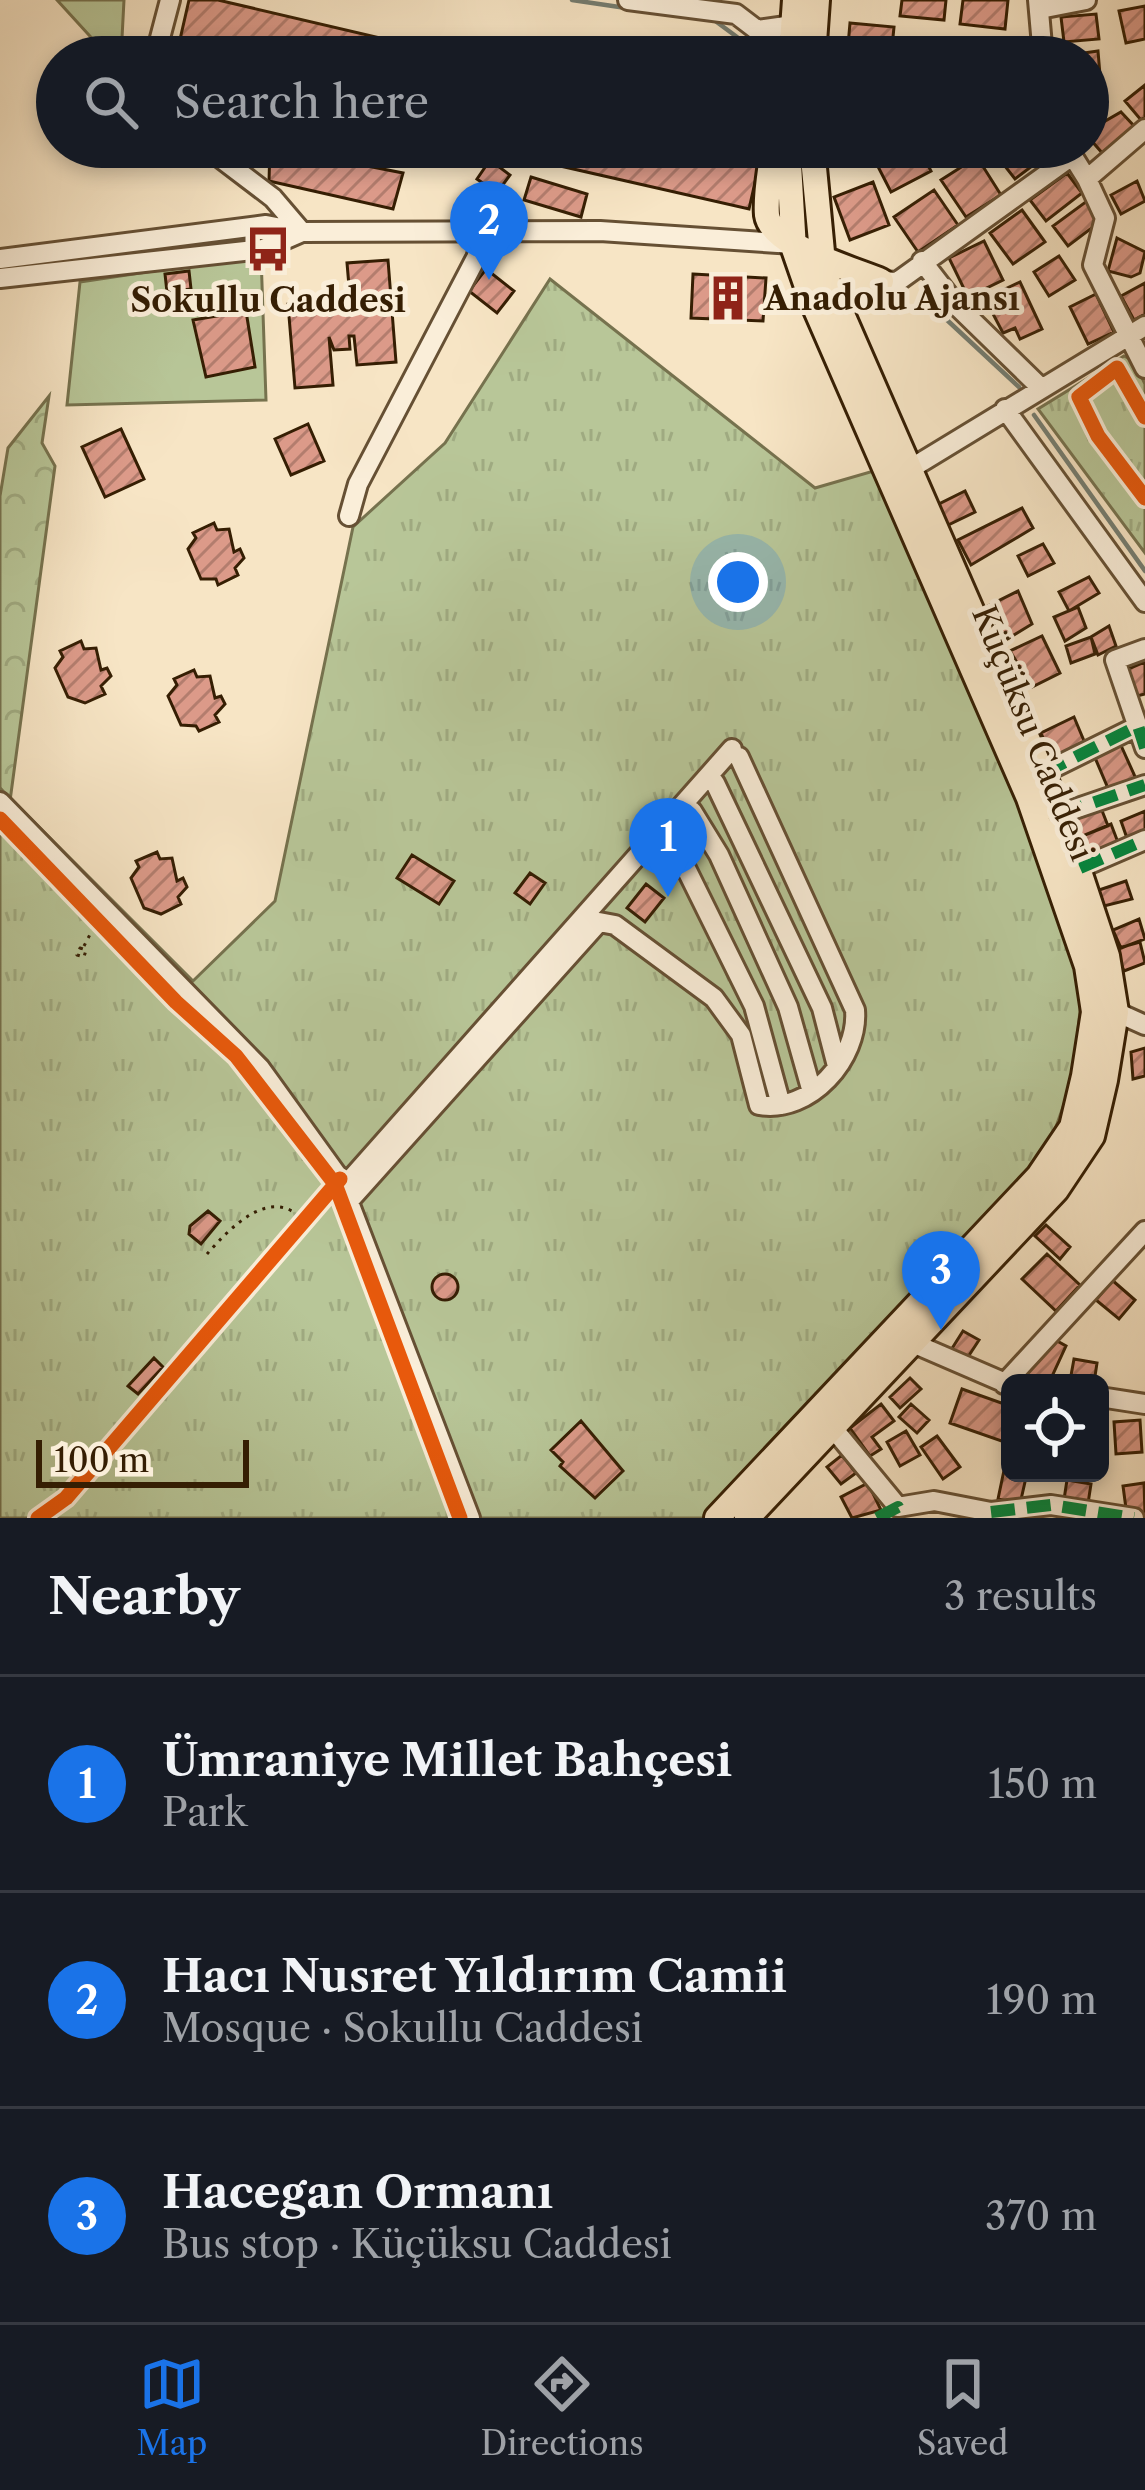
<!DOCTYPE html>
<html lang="en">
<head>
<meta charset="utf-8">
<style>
	body { margin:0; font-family:"Libre Caslon Text",serif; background:#242831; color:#f1f3f6 }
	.controls { position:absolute; right:36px; bottom:36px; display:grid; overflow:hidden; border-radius:18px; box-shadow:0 6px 18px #0003 }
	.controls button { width:108px; height:108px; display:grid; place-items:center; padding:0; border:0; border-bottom:3px solid #363941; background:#171b24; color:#f1f3f6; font:60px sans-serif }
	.scale { position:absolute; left:36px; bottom:30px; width:213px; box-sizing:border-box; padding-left:12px; border:6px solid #351e03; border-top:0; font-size:33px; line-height:42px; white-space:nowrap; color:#351e03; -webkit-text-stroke:9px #faeed9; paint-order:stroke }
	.you { position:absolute; left:738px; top:582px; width:42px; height:42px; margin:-30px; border:9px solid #fff; border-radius:50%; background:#1a73e8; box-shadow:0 0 0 18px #1a73e833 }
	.badge { display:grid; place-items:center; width:78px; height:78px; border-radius:50%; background:#1a73e8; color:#fff; font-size:39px; font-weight:700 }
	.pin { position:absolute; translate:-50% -99px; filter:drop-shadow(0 3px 6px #0008) }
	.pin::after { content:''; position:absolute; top:63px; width:42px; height:36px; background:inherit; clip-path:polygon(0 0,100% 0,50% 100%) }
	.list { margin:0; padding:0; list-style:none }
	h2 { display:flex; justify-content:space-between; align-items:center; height:156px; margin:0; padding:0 48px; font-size:51px }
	h2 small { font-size:39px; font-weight:400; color:#9ea1a6 }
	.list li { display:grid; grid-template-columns:78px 1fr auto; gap:36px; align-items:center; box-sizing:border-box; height:216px; padding:0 48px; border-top:3px solid #363941 }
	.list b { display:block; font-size:45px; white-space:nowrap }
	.list p { margin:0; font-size:39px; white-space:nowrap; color:#9ea1a6 }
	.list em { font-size:39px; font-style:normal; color:#9ea1a6 }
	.icon { flex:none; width:66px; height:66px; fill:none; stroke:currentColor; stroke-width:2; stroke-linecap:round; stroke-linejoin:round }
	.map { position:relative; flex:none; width:1145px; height:1518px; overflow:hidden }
	.search { position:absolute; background:#171b24; box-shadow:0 6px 18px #0003; left:36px; right:36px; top:36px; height:132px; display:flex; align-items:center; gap:30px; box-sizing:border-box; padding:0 42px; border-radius:66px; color:#9ea1a6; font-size:45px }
	.sheet { height:804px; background:#171b24 }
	nav { display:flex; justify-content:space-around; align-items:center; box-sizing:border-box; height:168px; border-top:3px solid #363941; background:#171b24; font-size:33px; color:#9ea1a6 }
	nav a { display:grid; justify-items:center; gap:6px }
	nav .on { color:#1a73e8 }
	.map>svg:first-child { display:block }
	.grass { fill:#b8c698; stroke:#76724e; stroke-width:3 }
	.forest { fill:url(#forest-crowns); stroke:#76724e; stroke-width:3 }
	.park { fill:url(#park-tufts); stroke:#76724e; stroke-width:3 }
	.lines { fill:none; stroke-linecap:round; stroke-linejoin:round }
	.stream { stroke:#747d71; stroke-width:4.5 }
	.building { fill:url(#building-hatch); stroke:#351e03; stroke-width:3 }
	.minor-casing { stroke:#665034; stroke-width:24 }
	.major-casing { stroke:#351e03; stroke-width:30 }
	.path { stroke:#351e03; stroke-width:3; stroke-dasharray:3 6; stroke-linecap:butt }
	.minor { stroke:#faeed9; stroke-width:18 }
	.major { stroke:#f7e5c5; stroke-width:24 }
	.quiet { stroke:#00873e; stroke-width:12; stroke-dasharray:24 12; stroke-linecap:butt }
	.cycleway-casing { stroke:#faeed9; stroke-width:22 }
	.cycleway { stroke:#e8590c; stroke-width:15 }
	.labels { text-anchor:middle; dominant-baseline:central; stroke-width:10; stroke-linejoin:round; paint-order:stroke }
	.poi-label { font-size:33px; font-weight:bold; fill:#351e03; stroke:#faeed9; text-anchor:start }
	.street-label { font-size:33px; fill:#351e03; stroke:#faeed9 }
</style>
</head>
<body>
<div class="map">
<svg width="1145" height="1518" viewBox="0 0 1145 1518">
	<defs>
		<pattern id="forest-crowns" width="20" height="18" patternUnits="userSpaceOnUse" patternTransform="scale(3)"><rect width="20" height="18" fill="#b8c698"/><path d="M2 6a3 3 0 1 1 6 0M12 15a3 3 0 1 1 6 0" fill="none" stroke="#9faa81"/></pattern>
		<pattern id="park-tufts" width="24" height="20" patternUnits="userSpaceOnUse" patternTransform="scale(3)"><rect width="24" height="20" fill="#b8c698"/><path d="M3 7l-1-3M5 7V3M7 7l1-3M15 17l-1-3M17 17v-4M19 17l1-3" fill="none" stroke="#9faa81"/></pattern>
		<pattern id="building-hatch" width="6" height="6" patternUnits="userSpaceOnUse" patternTransform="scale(3)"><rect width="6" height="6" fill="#dc9a89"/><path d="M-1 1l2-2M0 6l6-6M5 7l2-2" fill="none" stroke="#b37d6e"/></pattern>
	</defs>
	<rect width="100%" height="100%" fill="#f7e5c5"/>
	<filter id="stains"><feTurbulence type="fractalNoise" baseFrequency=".00167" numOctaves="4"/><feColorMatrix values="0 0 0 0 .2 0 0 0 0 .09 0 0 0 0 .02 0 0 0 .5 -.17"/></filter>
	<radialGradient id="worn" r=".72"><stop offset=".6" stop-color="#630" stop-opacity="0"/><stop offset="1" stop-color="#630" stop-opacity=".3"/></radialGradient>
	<!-- grass -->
	<path class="grass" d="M57,0H124L121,57H109Z
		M261,255L266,400L67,405L80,282Z"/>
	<!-- forest -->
	<path class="forest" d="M49,396L42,443L55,466L10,801L0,788V496L8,448Z"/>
	<!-- park -->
	<path class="park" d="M550,279L815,488L877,470L1022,791L1083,981L1073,1079L1042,1166L724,1492L705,1518H0V788L193,981L275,901L353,527L445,443Z
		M1124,356L1134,361L1145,384V553L1038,409Z"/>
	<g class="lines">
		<!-- stream -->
		<path class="stream" d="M572,0L626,8
			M691,17L714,20L737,37
			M933,307L1019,387
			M1034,415L1145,571"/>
	</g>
	<!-- building -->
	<path class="building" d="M189,0H218L457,56L176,57Z
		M902,0H946L944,20L900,16Z
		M963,0H1008L1005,29L960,24Z
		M1145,6V39L1126,43L1119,11Z
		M1096,14L1099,39L1064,42L1061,17Z
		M850,23L894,27L891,57H847Z
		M1026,41L1028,57H984L983,47Z
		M1098,51L1100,75L1088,76V57H1056Z
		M1145,85V117L1141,120L1125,101Z
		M1121,112L1135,127L1104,155L1090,139L1098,131L1095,127Z
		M270,147L403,173L393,209L269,181Z
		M537,147H763L749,209L534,160Z
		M874,147H919L931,171L891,192L869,149Z
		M990,147H1042L1048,154L1015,179Z
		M977,157L1001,195L966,217L941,180Z
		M490,160L510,175L497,193L477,179Z
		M1067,173L1082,193L1046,221L1030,200Z
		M531,177L587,194L581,217L524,200Z
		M1137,181L1145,201L1121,214L1111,195Z
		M873,182L889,225L850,240L834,197Z
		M934,190L958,225L918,252L894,217Z
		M1087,201L1101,221L1068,246L1053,226Z
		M1022,210L1045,242L1013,264L990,233Z
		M1117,238L1145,252L1140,273L1131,277L1108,271Z
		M984,241L1003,280L968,297L949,258Z
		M1059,256L1075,280L1049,296L1034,272Z
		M388,260L396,362L357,365L354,336H349L350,349L334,350L329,337L333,385L295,388L288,304L350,298L347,263Z
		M486,269L514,291L497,313L469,291Z
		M189,271L191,289L167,292L165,274Z
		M693,274L766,278L763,321L691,318Z
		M1020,282L1042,329L1020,339L1015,328L1003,333L992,312L1006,305L999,292Z
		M1145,283V314L1134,320L1121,296Z
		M1096,294L1114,332L1088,344L1070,307Z
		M246,311L255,367L206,377L193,320Z
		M308,424L324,461L291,475L275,439Z
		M121,429L144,479L105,497L82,447Z
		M965,491L975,512L946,526L935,506Z
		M1022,508L1033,528L971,565L958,540Z
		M214,523L217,530L229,529L234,552L240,549L244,558L235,568L238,575L218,585L216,579H201L188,549L196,538L193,533Z
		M1043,544L1054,563L1028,576L1018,556Z
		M1089,577L1099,593L1069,611L1059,592Z
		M1018,591L1032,624L1004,641L988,606Z
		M1078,607L1086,628L1065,641L1054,617Z
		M1109,626L1116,646L1098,655L1091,637Z
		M1042,636L1060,673L1032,687L1010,651Z
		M1091,637L1095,654L1071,663L1066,646Z
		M81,641L84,649L96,648L101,670L107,668L111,676L101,686L105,694L85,703L68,697L55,668L63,657L60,651Z
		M1145,662V694L1137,696L1128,669Z
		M194,670L197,677L210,676L215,698L221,696L225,704L215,715L219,722L199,731L196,726L181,725L168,696L177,685L174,679Z
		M1074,717L1087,748L1054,763L1041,733Z
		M1119,741L1137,781L1110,793L1093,753Z
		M1101,808L1108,826L1080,837L1073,820Z
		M1145,811V835L1128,841L1121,821Z
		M1111,824L1119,845L1089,856L1080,837Z
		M157,852L160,859L172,858L177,881L183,878L187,887L178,897L181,904L161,914L144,908L131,878L139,867L136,861Z
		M412,855L454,881L439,904L397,878Z
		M530,873L545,883L530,904L515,893Z
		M1126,881L1132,899L1104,906L1099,890Z
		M646,884L664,898L645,922L627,908Z
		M1139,919L1145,939L1121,948L1113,930Z
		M1140,942L1145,963L1124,971L1115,949Z
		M1145,1048V1076L1133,1079L1131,1052Z
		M208,1211L220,1221L201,1244L189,1234L190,1226Z
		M1046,1225L1070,1247L1060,1259L1035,1236Z
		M1047,1254L1080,1285L1056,1311L1022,1279Z
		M432 1287a13 13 0 1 1 26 0a13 13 0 1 1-26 0Z
		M1112,1280L1135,1300L1119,1319L1096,1300Z
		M963,1331L979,1340L966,1360L951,1350Z
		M1050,1337L1066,1346L1049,1383L1016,1379Z
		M154,1358L163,1367L138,1394L128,1386Z
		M1074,1359L1097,1363L1094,1383L1070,1381Z
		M910,1378L921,1389L900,1408L890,1397Z
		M962,1389L1010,1406V1444L950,1423Z
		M881,1404L894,1421L872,1437L881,1449L870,1456L850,1428Z
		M911,1404L929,1420L917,1433L899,1417Z
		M1140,1420L1142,1452L1116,1454L1114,1422Z
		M581,1421L623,1471L595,1498L560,1466L563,1462L551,1450Z
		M906,1431L920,1455L900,1466L887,1442Z
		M937,1436L960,1467L943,1479L921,1447Z
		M842,1455L856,1473L841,1484L827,1467Z
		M1007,1456L1010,1473H1027L1020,1504L998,1499Z
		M1067,1480L1091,1484L1087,1510L1063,1506Z
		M868,1483L881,1510L852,1518L841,1497Z
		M1144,1483L1145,1514L1127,1516L1123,1486Z"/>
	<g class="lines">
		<!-- minor casing -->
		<g class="minor-casing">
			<path id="minor" d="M628,0L736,14L757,30L793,25
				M1038,0L1043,57
				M1040,9L1086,0
				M155,57L170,0
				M206,147L273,198L302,232
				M1067,147L1087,179L1145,129
				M1087,179L1105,218L1093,265L1145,368
				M0,259L266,225L302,232L600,231L793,244
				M922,261L956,305L1040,387
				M0,278L263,249L302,232
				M881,281L897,282L1072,156
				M1005,409L1145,602
				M910,469L1145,326
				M349,516L358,484L476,258L486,230
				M1145,649L1115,660L1145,748
				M1043,773L1138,726
				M715,783L822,1008L837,1066
				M0,802L260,1068L340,1179L470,1518
				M692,811L719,855L788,1007L812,1092
				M1060,814L1145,785
				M670,836L754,1006L781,1105
				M1080,868L1145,840
				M1116,1012L1145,1025
				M343,1188L732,749
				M348,1202L599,922L615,925L714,998L741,1035L759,1105C810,1114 859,1058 855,1010L739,757
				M915,1344L1010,1385
				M1004,1384L1145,1231
				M1100,1397L1145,1404
				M832,1427L898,1507L934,1501L991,1512L1051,1505L1134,1518"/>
		</g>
		<!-- major casing -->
		<g class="major-casing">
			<path id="major" d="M791,57L795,0
				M813,57L817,0
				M773,147C771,168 765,194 767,215C771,246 855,270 881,281L839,308
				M717,1518L1039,1176L1072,1127L1084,1076L1094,1012L1087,966L1029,798L811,298L794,249L788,147
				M747,1518L1056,1190L1092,1136L1105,1080L1116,1012L1107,956L1060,814L824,273L812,147"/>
		</g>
		<!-- path -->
		<path class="path" d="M84,946L96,923
			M80,948L86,950L84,957L77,955Z
			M207,1254C230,1228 271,1184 304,1221"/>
		<!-- minor -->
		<use href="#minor" class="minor"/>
		<!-- major -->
		<use href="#major" class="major"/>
		<!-- quiet -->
		<path class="quiet" d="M1043,773L1138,726L1145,748
			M1060,814L1145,785
			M1080,868L1145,840
			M991,1512L1051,1505L1134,1518
			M877,1518L898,1507L903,1518"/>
		<!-- cycleway casing -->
		<g class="cycleway-casing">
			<path id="cycleway" d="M1145,417L1117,368L1079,397L1098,436L1145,498
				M0,819L176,1002L236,1056L335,1184L460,1518
				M38,1518L66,1498L340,1179"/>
		</g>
		<!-- cycleway -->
		<use href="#cycleway" class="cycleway"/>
	</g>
	<!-- icons -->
	<defs>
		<g id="bus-bare" transform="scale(3.6)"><path d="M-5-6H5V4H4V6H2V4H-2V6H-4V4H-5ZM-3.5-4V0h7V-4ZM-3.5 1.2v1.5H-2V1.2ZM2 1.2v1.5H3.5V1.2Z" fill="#8f2418" stroke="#faeed9" stroke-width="2.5" paint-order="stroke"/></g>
		<g id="building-bare" transform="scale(3.6)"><path d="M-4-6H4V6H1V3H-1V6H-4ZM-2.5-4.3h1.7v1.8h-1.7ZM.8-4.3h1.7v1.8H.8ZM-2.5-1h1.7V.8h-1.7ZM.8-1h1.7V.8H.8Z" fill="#8f2418" stroke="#faeed9" stroke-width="2.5" paint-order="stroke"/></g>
	</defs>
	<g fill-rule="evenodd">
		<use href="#bus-bare" x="268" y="249"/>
		<use href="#building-bare" x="728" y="298"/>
	</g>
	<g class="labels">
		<!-- poi labels -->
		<g class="poi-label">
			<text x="764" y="298">Anadolu Ajansı</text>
			<text x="268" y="300" text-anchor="middle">Sokullu Caddesi</text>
		</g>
		<!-- street labels -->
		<g class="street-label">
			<text transform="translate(1033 733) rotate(68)">Küçüksu Caddesi</text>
		</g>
	</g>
	<rect width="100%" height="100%" filter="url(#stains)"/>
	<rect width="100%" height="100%" fill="url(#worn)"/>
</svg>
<div class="controls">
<button><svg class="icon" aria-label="locate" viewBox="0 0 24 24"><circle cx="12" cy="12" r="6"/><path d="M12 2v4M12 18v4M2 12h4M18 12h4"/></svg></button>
</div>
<div class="scale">100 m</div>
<div class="you"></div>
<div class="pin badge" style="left:668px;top:897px">1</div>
<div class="pin badge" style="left:489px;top:280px">2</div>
<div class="pin badge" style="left:941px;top:1330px">3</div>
<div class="search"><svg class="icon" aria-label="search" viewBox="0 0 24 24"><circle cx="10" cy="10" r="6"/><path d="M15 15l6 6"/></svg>Search here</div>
</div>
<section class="sheet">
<h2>Nearby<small>3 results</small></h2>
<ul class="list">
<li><span class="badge">1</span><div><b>Ümraniye Millet Bahçesi</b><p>Park</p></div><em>150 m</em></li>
<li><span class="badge">2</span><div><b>Hacı Nusret Yıldırım Camii</b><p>Mosque · Sokullu Caddesi</p></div><em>190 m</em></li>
<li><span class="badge">3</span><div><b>Hacegan Ormanı</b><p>Bus stop · Küçüksu Caddesi</p></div><em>370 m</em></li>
</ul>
</section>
<nav>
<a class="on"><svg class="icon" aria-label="map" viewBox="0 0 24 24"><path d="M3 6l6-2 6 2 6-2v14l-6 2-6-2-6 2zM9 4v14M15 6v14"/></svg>Map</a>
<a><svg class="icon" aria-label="directions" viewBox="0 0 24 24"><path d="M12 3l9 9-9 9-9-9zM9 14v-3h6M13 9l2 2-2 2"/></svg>Directions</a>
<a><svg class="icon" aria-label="saved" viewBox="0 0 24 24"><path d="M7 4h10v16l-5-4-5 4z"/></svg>Saved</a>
</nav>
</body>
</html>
